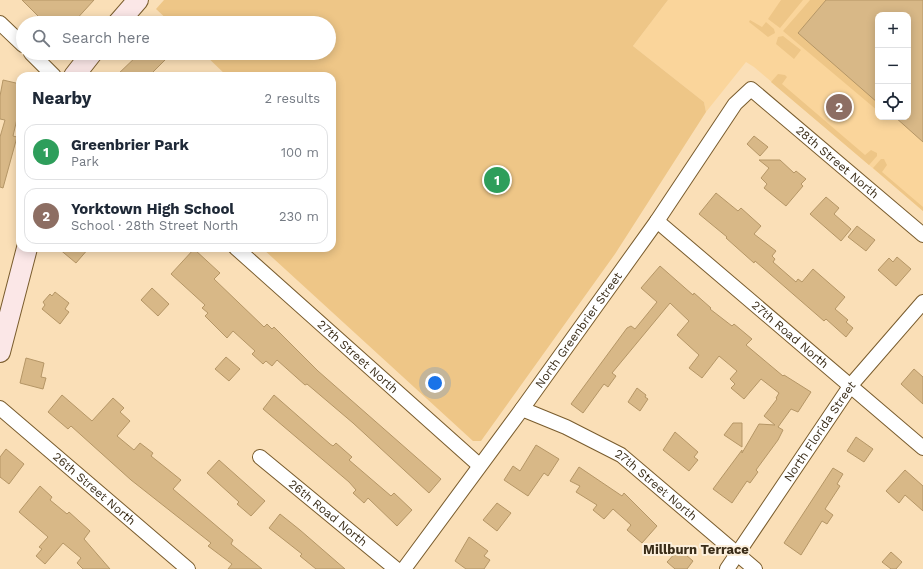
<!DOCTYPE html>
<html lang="en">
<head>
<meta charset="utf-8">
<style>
	body { margin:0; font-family:"Work Sans",sans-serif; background:#f6f6f7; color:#1f2937 }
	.controls { position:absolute; right:12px; top:12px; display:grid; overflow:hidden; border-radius:8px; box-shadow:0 2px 10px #0003 }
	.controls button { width:36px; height:36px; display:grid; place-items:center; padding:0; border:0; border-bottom:1px solid #e0e1e3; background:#fff; color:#1f2937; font:20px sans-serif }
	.you { position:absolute; left:435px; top:383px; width:14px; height:14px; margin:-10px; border:3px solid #fff; border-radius:50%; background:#1a73e8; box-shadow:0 0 0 6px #1a73e833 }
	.badge { display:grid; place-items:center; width:26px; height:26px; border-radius:50%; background:#0057c0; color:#fff; font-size:13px; font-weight:700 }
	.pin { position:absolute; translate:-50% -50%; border:2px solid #fff; box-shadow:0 1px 4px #0006 }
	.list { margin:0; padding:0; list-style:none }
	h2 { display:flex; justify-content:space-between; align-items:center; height:52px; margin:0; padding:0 16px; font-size:17px }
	h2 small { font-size:13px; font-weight:400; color:#747a83 }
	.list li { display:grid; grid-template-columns:26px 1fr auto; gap:12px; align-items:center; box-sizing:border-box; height:56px; margin:0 8px 8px; padding:0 8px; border:1px solid #e0e1e3; border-radius:12px }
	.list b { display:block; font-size:15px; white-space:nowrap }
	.list p { margin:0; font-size:13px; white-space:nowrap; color:#747a83 }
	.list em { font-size:13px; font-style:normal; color:#747a83 }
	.icon { flex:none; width:22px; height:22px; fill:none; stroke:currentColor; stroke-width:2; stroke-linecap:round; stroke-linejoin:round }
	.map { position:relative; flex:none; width:923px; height:569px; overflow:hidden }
	.search { position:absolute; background:#fff; box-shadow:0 2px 10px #0003; left:16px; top:16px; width:320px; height:44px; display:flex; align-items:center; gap:10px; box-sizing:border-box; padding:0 14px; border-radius:22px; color:#747a83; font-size:15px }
	.panel { position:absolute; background:#fff; box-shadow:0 2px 10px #0003; left:16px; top:72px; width:320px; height:180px; border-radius:12px }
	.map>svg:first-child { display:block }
	.built { fill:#fad59b; fill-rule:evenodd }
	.green { fill:#eec687 }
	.building { fill:#d8b887; stroke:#b59666 }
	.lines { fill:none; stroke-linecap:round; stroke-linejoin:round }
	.street-casing { stroke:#795c2d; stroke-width:16 }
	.secondary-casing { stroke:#795c2d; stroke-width:22 }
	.street { stroke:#fff; stroke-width:14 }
	.secondary { stroke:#fbe7e7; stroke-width:20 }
	.labels { text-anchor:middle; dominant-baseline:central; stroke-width:4; stroke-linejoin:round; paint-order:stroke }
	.street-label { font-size:12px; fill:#3a2d19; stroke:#fcefdb }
	.neighbourhood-label { font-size:13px; font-weight:bold; fill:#3a2d19; stroke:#fcefdb }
</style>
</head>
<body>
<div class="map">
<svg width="923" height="569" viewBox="0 0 923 569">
	<rect width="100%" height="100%" fill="#fadfb7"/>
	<!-- built -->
	<path class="built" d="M668,0H923V211L754,67L746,62L706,112L704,102L633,46ZM878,15H908V117H878Z"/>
	<!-- green -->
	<path class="green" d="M164,0H668L633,46L704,102L706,112L615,254L481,441H473L262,248H332V76H227L203,53H329V23H171L156,9Z
		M781,0H803L780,28L768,19Z
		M810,0H826L798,33L878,102V111L783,31Z
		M750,20L762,27L766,22L774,29L775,33L768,37L749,22Z
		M783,36L801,50L794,59L776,44L778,37Z
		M778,74L785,75L787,77L782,84L865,155L871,150L877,153V156L869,165L771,82Z
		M881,159H884L887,165L882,172L923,207V211L873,168Z"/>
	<!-- building -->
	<path class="building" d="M22,0H94L73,23H45Z
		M826,0H923V142L895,117H908V15H878V103L798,33Z
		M140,53H160L166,59L149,76H116Z
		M3,80L20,84V106L13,136L17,137L3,188L0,187V137L5,120L0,119V96Z
		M754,136L768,147L760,156L747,144Z
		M759,160H780L794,173L796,171L806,179L801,184L803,186L786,206L764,188L767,184L761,178L769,168Z
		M716,193L738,211L741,208L761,226L754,234L776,251L772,256L775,259L773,262L796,282L798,279L802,282L813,269L845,297L835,309L848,320L846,322L853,328L846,337L826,319L824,321L755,261L754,263L726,238L727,237L699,214Z
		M826,197L839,208L834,214L851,229L841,241L810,214Z
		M857,226L875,240L866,251L848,237Z
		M58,248H89L76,263Z
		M194,249L220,273L214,279L264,327L267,324L272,329L274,327L318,371L441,479L429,493L353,423L307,384L305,385L277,360L272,366L266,361L263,364L252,354L255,351L233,331L227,338L205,316L208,313L202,308L205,305L171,274Z
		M897,257L911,269L896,286L878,270L889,258L893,262Z
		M660,266L693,295L694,293L711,308L710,309L732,326L734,324L752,339L746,345L783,376L784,375L811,392L798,412L791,409L778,427L783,430L778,440L756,470L758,472L750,483L747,481L732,503L713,489L742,450V453L759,424L775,425L764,416L777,399L776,398L779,393L761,379L744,399L731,388L735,384L730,379L737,371L719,356L702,378L689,368L699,355L677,335L689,321L670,303L612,373L616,376L608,387L604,384L583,413L571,404L627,328L631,326L635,329L657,302L641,288Z
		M152,288L169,304L158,316L141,300Z
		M55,292L69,303L65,309L69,312L60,324L42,309L45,305L43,302L50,294L52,296Z
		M226,357L240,369L229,381L215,369Z
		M26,358L44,363L41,377L46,378L43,389L20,383Z
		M914,369L923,377V404L901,384Z
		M637,388L646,395L645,397L648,399L640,411L628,402Z
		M62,395L92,421L113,398L124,408L120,412L130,421L117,436L134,450L140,443L153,453L151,456L181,480L173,489L233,540L231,544L262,569H228L232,564L208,546L211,543L131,480L71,426L68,429L48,412Z
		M274,395L330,444L333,446L336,443L352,457L349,460L391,496L394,493L412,510L397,526L368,498L364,503L353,493L356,490L349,482L263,409Z
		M733,423H742V447L724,435Z
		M675,432L698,452L694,457L698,460L689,471L663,450Z
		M856,437L873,449L864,462L847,451Z
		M536,445L559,459L548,476L544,473L528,496L504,480L513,466L520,471Z
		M6,449L24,464L9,484L0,477V457Z
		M219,460L265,501L251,516L237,504L239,502L207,473Z
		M579,467L622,496L624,493L657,526L642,543L627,530L631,525L613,509L604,519L593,510L597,505L576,492L580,486L570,481Z
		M833,468L843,474L837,484L840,486L825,509L833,515L827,524L822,521L801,555L784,543Z
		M905,470L923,486V511L905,495L899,503L886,491Z
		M40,486L52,497L50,500L67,514L69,512L90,531L84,539L110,569H83L77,563L81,558L63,543L45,564L36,556L42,549L39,547L48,537L19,512Z
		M497,503L511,513L497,531L483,520Z
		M280,514L300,530L345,569H316L300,556L302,554L269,528Z
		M469,537L488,551L484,556L490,560L484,569H466L455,561Z
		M679,549L693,561L687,569H675L667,562Z
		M891,552L902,562L896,569H891L882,562Z"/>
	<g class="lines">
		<!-- street casing -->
		<g class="street-casing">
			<g id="street">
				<path d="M0,23L23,45"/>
				<path d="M31,53L54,76"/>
				<path id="s1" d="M657,221L923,448"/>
				<path id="s2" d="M236,248L479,465"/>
				<path id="s3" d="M0,408L188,569"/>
				<path id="s4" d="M522,409L566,427L621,455L755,569"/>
				<path id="s5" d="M260,457L396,569"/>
				<path id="s6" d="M404,569L522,409L657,221L735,104L751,89L923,235"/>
				<path id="s7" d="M727,569L851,385L923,302"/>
			</g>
		</g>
		<!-- secondary casing -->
		<g class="secondary-casing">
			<path id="secondary" d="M118,23L138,0
				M74,76L92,53
				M0,352L27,248"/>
		</g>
		<!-- street -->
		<use href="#street" class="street"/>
		<!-- secondary -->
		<use href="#secondary" class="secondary"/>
	</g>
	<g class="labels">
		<!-- street labels -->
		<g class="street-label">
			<text stroke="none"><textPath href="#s6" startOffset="706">28th Street North</textPath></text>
			<text stroke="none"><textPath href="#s6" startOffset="296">North Greenbrier Street</textPath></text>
			<text stroke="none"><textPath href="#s1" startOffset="175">27th Road North</textPath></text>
			<text stroke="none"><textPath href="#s2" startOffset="163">27th Street North</textPath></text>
			<text stroke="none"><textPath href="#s7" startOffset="166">North Florida Street</textPath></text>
			<text stroke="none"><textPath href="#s4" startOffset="155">27th Street North</textPath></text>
			<text stroke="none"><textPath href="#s3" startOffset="124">26th Street North</textPath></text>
			<text stroke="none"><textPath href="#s5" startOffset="88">26th Road North</textPath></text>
		</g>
		<!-- neighbourhood labels -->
		<g class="neighbourhood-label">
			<text x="696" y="549">Millburn Terrace</text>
		</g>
	</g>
</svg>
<div class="controls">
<button>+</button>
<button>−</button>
<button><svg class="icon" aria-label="locate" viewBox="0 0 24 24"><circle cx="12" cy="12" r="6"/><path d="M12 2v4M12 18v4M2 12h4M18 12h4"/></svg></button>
</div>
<div class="you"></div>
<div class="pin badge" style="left:497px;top:180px;background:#2e9e5b">1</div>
<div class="pin badge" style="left:839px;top:107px;background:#8d6e63">2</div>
<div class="search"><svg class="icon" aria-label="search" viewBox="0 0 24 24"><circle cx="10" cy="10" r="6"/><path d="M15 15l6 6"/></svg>Search here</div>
<section class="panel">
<h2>Nearby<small>2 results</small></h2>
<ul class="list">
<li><span class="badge" style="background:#2e9e5b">1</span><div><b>Greenbrier Park</b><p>Park</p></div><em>100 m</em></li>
<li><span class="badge" style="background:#8d6e63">2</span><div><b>Yorktown High School</b><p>School · 28th Street North</p></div><em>230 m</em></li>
</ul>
</section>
</div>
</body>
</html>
